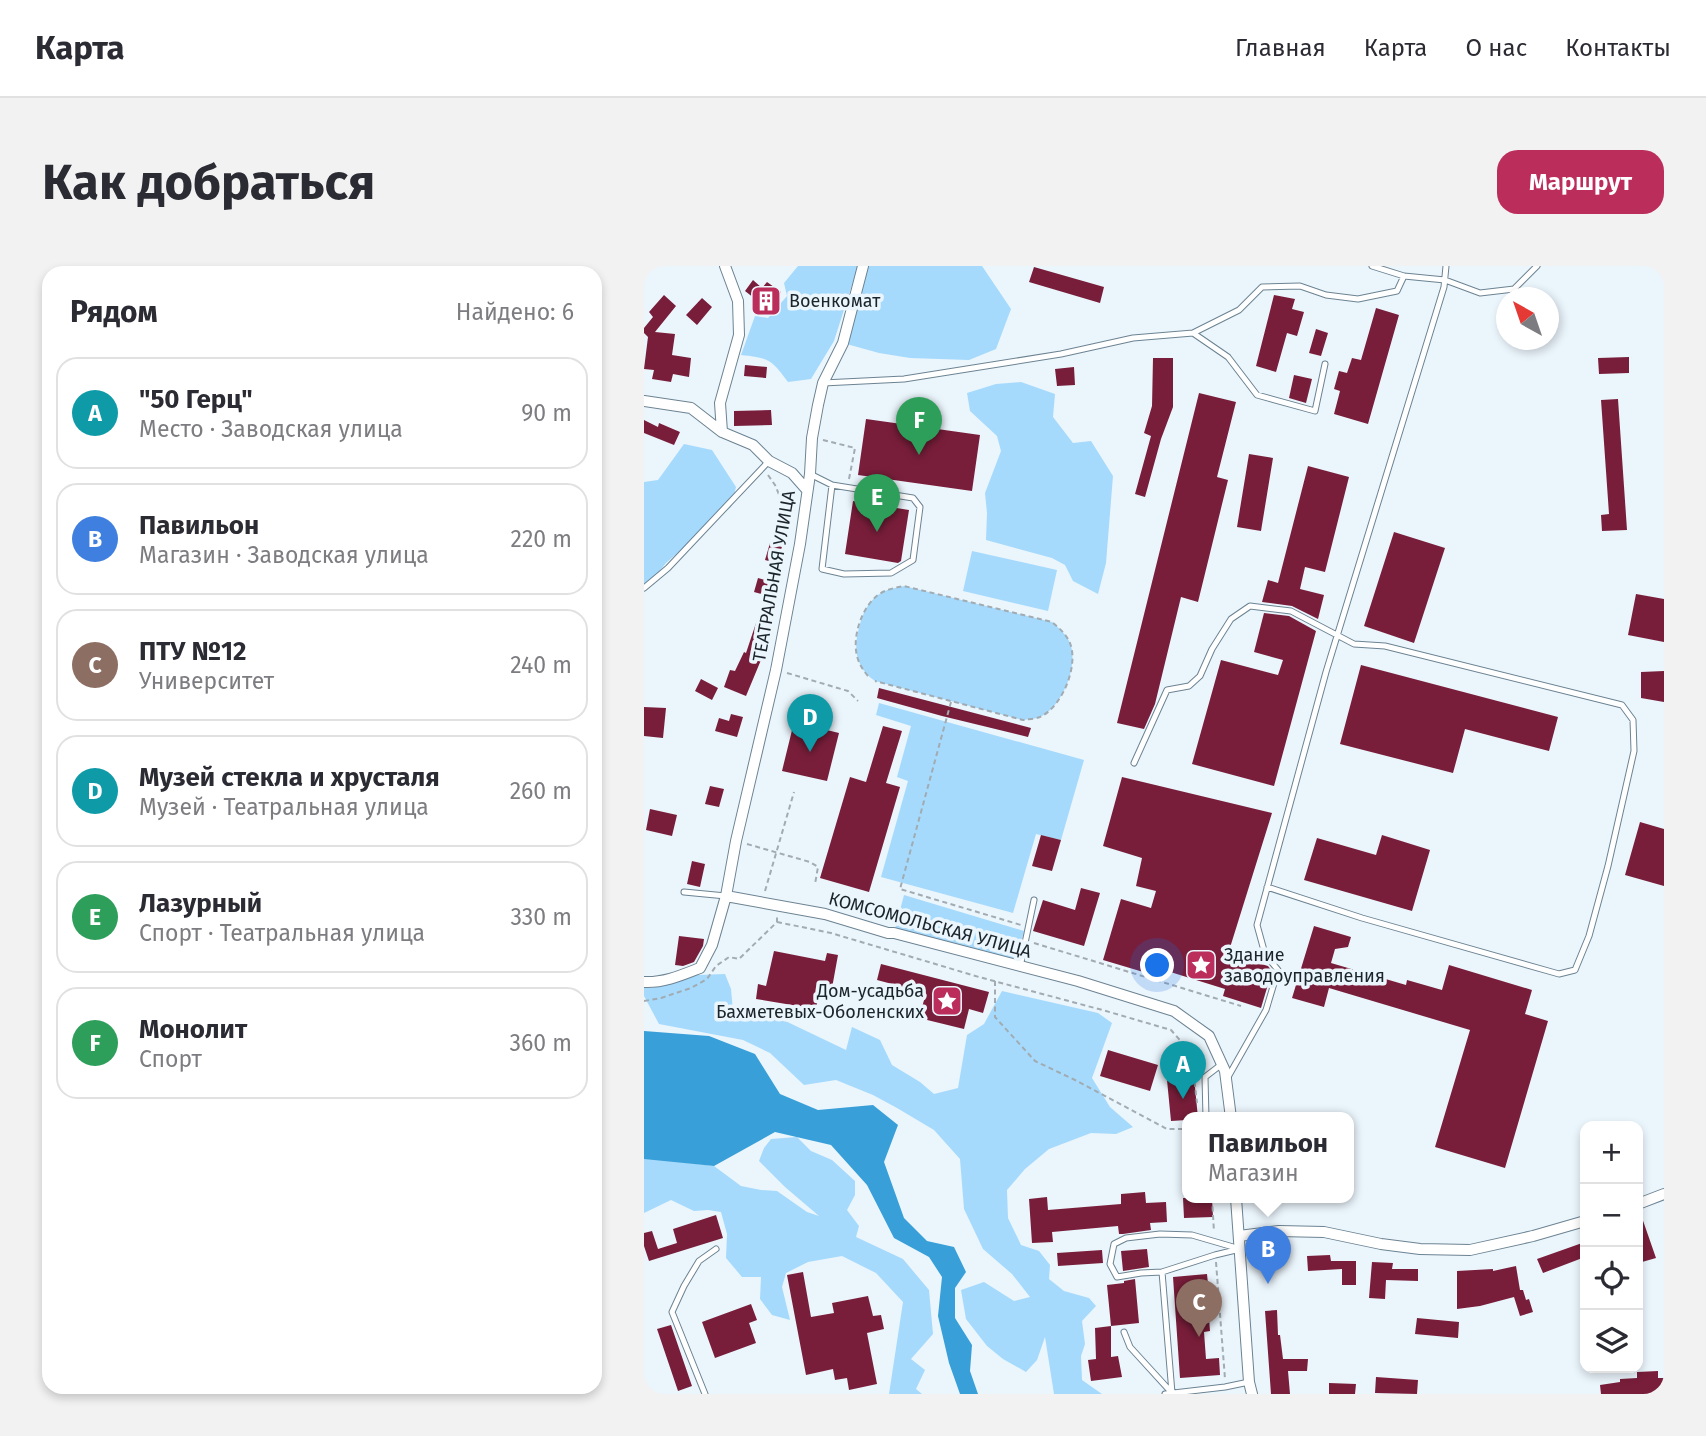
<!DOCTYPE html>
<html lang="ru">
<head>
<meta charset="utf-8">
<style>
	body { margin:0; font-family:"Fira Sans",sans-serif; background:#f2f2f3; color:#2b2b33 }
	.controls { position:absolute; right:21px; bottom:21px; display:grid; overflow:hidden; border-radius:14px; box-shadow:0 4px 10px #0003 }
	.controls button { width:63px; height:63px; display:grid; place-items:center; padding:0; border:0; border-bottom:2px solid #e1e1e2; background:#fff; color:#2b2b33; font:35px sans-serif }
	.compass { position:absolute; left:852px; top:21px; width:63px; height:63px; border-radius:50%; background:#fff; box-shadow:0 4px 10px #0003; rotate:320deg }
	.you { position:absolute; left:514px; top:700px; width:24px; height:24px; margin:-18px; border:5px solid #fff; border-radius:50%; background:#1a73e8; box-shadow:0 0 0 10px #1a73e833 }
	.badge { display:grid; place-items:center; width:46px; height:46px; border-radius:50%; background:#bb2d5b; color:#fff; font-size:23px; font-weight:700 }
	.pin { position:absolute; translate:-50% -58px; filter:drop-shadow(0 2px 4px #0008) }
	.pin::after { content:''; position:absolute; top:37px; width:24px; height:21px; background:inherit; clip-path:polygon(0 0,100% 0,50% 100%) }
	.popup { position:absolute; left:538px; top:846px; width:172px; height:91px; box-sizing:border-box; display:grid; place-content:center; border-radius:14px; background:#fff; filter:drop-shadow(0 2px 5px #0005); font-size:23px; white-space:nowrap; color:#7c7c81 }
	.popup b { font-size:26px; color:#2b2b33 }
	.popup::after { content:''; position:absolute; left:50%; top:100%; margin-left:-14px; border:14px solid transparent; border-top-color:#fff }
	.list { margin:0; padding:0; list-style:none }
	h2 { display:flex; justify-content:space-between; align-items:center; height:91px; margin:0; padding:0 28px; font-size:30px }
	h2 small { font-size:23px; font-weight:400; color:#7c7c81 }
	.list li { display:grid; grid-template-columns:46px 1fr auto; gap:21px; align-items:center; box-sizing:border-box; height:112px; margin:0 14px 14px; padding:0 14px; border:2px solid #e1e1e2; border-radius:21px }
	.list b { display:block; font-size:26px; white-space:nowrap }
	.list p { margin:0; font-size:23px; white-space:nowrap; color:#7c7c81 }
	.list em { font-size:23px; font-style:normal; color:#7c7c81 }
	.icon { flex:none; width:38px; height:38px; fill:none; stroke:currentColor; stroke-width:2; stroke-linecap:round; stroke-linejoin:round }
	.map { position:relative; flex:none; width:1020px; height:1128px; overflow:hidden; border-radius:21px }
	header { display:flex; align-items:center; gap:42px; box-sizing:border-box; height:98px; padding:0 35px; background:#fff; border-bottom:2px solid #e1e1e2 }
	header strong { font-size:33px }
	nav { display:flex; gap:38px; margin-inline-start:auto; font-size:24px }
	.intro { display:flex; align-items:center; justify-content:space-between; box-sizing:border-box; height:168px; padding:0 42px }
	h1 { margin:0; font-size:49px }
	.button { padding:18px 32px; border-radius:21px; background:#bb2d5b; color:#fff; font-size:24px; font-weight:700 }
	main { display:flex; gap:42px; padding:0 42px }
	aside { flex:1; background:#fff; border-radius:21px; box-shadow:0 4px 10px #0003 }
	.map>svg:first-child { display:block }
	.green { fill:#a5dafd }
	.water { fill:#389fd8 }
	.building { fill:#791e3a }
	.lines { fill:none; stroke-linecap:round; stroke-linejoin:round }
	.lane-casing { stroke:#6c8392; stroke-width:7 }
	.street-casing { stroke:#6c8392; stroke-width:12 }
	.path { stroke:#a1abb1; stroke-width:2; stroke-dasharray:5 3.5; stroke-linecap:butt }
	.lane { stroke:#fff; stroke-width:5 }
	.street { stroke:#fff; stroke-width:10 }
	.labels { text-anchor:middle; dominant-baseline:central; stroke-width:7; stroke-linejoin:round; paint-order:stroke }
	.poi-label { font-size:18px; fill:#1a242a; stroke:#ebf5fc; text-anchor:start }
	.street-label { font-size:18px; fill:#1a242a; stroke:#ebf5fc }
</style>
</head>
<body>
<header>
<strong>Карта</strong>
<nav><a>Главная</a><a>Карта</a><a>О нас</a><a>Контакты</a></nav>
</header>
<div class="intro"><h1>Как добраться</h1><a class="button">Маршрут</a></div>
<main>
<aside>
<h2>Рядом<small>Найдено: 6</small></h2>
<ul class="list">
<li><span class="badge" style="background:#0f9aa8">A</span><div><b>&quot;50 Герц&quot;</b><p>Место · Заводская улица</p></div><em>90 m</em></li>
<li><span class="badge" style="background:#3f7fe0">B</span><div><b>Павильон</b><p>Магазин · Заводская улица</p></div><em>220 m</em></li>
<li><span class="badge" style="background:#8d6e63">C</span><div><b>ПТУ №12</b><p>Университет</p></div><em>240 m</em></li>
<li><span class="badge" style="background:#0f9aa8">D</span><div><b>Музей стекла и хрусталя</b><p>Музей · Театральная улица</p></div><em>260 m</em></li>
<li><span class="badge" style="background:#2e9e5b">E</span><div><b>Лазурный</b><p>Спорт · Театральная улица</p></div><em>330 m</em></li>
<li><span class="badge" style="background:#2e9e5b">F</span><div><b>Монолит</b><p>Спорт</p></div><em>360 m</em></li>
</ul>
</aside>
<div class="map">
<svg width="1020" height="1128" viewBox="0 0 1020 1128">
	<rect width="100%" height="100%" fill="#ebf5fc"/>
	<!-- green -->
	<path class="green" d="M154,0H214L190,75L167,113L144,116C127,93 125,92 97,89L111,50L124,52L143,30L140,17Z
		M223,0H338L367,43L352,83L325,94L266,92L235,87L199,77Z
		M377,116L411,128L409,151L429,177L447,175L469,210L462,297L454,328L429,315L421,299L408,292L342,274L343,247L341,227L357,185L353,170L326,145L323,127L352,118Z
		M40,178L68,184L92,221L87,241L22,297L0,325V216L14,214Z
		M328,285L413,304L404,345L319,325Z
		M260,320L408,356C415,362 422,368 426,377C435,400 418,441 396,451C391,453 384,453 379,454L231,415C212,402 209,383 215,362C218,349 223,337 234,329C242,323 251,322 260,320Z
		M235,437L440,494L417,574L392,568L369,647L237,611L264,515L253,511L267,460L232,449Z
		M260,629L380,665L370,700L250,667Z
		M81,708L87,723L89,745L133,751L202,784L208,761L236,774L248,799L276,816L290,828L314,822L323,769L340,758L358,725L454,747L468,757L448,812L466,841L489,861L472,868L447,867L405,883L381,903L363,924L364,952L377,979L395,985L406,999L405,1013L420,1025L445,1032L452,1040L438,1055L441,1078L437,1090L438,1114L458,1128H410L401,1071L393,1094L382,1106L359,1093L343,1080L322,1053L317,1024L340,1016L370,1035L386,1031L368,1008L339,983L320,943L316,893L290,864L253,842L229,829L192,814L160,819L126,787L99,774L15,758L0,730V722H8L54,709Z
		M153,871L167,885L188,894L211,915V929L203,944L215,960L212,971L259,993L285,1024L289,1068L267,1093L281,1104L272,1123L278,1128H245L259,1036L232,1007L198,990L164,996L142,1007L138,1021L146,1054L128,1049L116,1033L117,1011H98L82,992L83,968L77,946L64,944L50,945L27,934L0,947V893L1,892L70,900L97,920L117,924L133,925L163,946L175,950L141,921L115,895L120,882L127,873Z"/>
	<!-- water -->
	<path class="water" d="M0,765L65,770L111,788L136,828L174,844L229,839L254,859L240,896L260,952L283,975L310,981L322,1006L311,1022V1052L328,1079L326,1105L334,1128H316L305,1097L294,1050L298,1011L285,991L250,972L223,919L187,879L131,866L70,900L0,893Z"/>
	<!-- building -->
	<path class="building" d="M390,1L460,21L456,37L385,16Z
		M109,14L118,22L123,16L137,26L124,43L101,25Z
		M20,29L32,40L11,66L31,68L28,89L47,92L45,111L29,108L27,116L8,113L10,104L0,103L4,71L0,67V62L9,51L5,46Z
		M630,29L651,33L648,43L660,46L653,70L643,67L632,106L612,100Z
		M58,32L68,41L53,59L42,49Z
		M732,42L755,49L724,158L690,148L696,125L690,123L695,105L703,107L708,92L717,94Z
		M672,63L684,67L677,90L665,87Z
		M985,91V107L955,108L954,92Z
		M509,92H529V141L517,173L501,231L491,228L507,170L500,167L508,140Z
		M101,99L123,101L122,112L100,110Z
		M430,101L431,119L413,120L411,103Z
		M650,109L668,113L662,137L645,132Z
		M555,127L592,136L573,211L584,214L554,336L537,331L511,438L500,463L473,457Z
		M974,133L983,264L958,265L957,249L965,248L957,134Z
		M127,144L128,159L90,160V145Z
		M222,153L336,169L328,225L214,209Z
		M0,154L14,161L15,157L36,166L30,179L0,167Z
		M605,188L629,192L617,265L593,261Z
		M664,200L705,211L681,306L661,301L656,323L680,329L674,353L648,340L618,336L624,314L634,317Z
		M209,235L265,244L257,295L254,297L201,288Z
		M750,266L801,282L770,377L720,360Z
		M126,277L138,281L135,288L141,290L139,299L121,294Z
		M114,312L132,317L128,331L110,326Z
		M992,328L1020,333V376L984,369Z
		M620,347L645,350L672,365L630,520L548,498L577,394L634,409L639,394L610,386Z
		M113,354L123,357L111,391L117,394L102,430L80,421L86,404L91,405L100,386L102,387Z
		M717,399L914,451L905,485L821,463L809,507L696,478Z
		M1020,405V436L997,432V406Z
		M57,413L74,422L68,434L51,425Z
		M235,422L387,462L384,471L298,450L233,432Z
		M0,441L22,442L19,472L0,470Z
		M87,448L99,451L93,471L71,465L75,452L85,455Z
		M150,456L195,467L183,515L138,505Z
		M239,460L258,465L242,517L256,521L225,626L176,612L206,511L222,516Z
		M478,511L628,547L584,688L624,700L628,705L617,742L579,730L581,723L520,704L516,711L459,694L477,633L507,642L512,625L492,620L498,592L459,580Z
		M66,520L80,523L75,541L61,538Z
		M6,543L33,549L28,570L2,564Z
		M996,556L1020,563V620L981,609Z
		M397,569L417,574L408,605L388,600Z
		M738,569L786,584L768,645L660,614L673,572L732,589Z
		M48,595L61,598L56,621L43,618Z
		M437,622L456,627L440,680L389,665L399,634L431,644Z
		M670,660L707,671L704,681L691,683L687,697L762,719L763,714L798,724L805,699L888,724L881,748L904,755L861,902L791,881L826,764L685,722L680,741L648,732Z
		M35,670L60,673L59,680L50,696L39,700L31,699Z
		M130,685L181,695L183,687L194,689L188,722L176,720L172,743L112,733L114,718L122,720Z
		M237,698L345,726L339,747L325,743L320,763L275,752L282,727L233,714Z
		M464,784L514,799L506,825L456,810Z
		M550,811L554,852H543V854L527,855L523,814Z
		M501,926L502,937L522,936L523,956L506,957L507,964L479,968H475L474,960L408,966L409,976L388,977L385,933L403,931L404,944L477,938V928Z
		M539,932H568L569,951L540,952Z
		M994,946H996L1012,992L998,996L994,982Z
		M72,949L79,972L5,995L0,980V967L8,965L14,983L33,977L29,963Z
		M941,976V991L899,1007L893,993Z
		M503,983L505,1001L479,1005L477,985Z
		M458,984L459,997L414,1000L413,987Z
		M686,989L687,995H712V1019H698V1003L664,1005L663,990Z
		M728,996L749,997L748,1003H774V1015L742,1014L741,1033L725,1032Z
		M872,1000L876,1024H879L882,1034L885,1033L889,1046L876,1050L870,1031L836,1040L813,1043V1005L849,1003V1005Z
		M159,1006L167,1051L190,1047L188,1037L224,1030L229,1050L237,1049L240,1063L223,1067L233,1118L205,1124L203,1112L191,1114L189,1103L162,1109L143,1009Z
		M563,1008L565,1028H558L560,1052H565L566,1065L560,1066L562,1093L575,1092L576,1109L536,1112L529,1011Z
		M491,1013L495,1057L467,1060L463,1019L480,1017V1015Z
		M107,1038L113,1054L105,1057L112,1077L71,1092L58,1056Z
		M633,1044L634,1069H636L639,1093H664L663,1105H644L646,1128H627L621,1045Z
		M773,1052L815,1056L814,1072L771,1068Z
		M27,1059L48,1120L34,1125L13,1063Z
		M467,1060V1091L474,1090L478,1111L447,1115L444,1094L452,1093L451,1062Z
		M1014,1105V1112H1020V1128H957L956,1119L976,1116V1113L993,1112V1106Z
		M732,1111L774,1114L773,1128L731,1127Z
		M685,1117L712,1118L711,1128H685Z"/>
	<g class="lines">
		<!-- lane casing -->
		<g class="lane-casing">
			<path id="lane" d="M728,0L760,10
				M549,67L595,44L618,21L656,20L682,29L714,33L753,25L760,10L801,14L836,27L870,23L893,0
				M179,117L260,113L417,88L489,72L549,67L584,91L613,129L671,145L681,98
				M166,208L188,219L269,232L276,241L269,294L247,307L200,308L178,303L188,219
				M0,322L24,302L125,195
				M490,497L523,424L545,420L556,410L568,383L587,353L606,340L647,345L710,378L741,380L978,439L989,454L990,485L964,600L945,670L931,704L915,708L718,652L623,621
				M40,626L82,630
				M376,701L390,634
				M584,811L622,744L634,704L621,688L613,659L682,406L800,21L802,0
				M562,852L561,811L578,798
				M516,968L548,969L596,983L571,989L518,1006L497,1007L473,1011L466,998L470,978L482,972Z
				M518,1006L528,1127
				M480,1066L486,1081L528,1127
				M61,1128L28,1046L40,1020L55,995L72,983
				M521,1128L581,1121L605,1116"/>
		</g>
		<!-- street casing -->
		<g class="street-casing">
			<path id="street" d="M0,135L47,142L78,166L109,179L125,195L148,207L163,224
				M78,166L76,137L95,69L94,35L81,0
				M82,630L181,648L244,667H250L434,715L530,745L565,770L581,805L587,852
				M0,716C20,717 38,709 56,702L68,679L82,630L92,575L132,404L156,278L166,208L168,172L174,139L179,117L199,77L219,0
				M592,932L605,1116L608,1128
				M994,938L1020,928
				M595,970L635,965L680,966L737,978L776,983L826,984L889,970L941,955"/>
		</g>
		<!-- path -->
		<path class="path" d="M179,174L211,182L205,213
			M124,209L131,219L147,257
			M143,407L204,425L214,435
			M224,410C219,404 215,398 213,390C208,370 218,341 234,329C242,323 251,322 260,320L408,356C415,362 422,368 426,377C435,400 418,441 396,451C391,453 384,453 379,454L231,415
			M307,436L256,623L377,659
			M103,578L166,596L174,601L171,618
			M121,625L150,526
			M133,656L187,667L335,711L462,745L527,764L543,782L550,811L553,837
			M390,677L597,740
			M351,715V751L391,795L431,814L523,863H544
			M0,735L17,732L47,722L63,713L72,700L85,691L95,693L133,656V651
			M568,932L570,966
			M572,996L581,1113"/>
		<!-- lane -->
		<use href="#lane" class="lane"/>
		<!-- street -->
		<use href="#street" class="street"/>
	</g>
	<!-- icons -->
	<defs>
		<g id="building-square" transform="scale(1.575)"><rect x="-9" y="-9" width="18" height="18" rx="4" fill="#bb2d5b" stroke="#ebf5fc"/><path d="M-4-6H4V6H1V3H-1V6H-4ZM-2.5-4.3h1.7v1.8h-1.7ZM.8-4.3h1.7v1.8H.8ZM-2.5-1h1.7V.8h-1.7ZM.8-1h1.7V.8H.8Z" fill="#fff"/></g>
		<g id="sight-square" transform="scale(1.575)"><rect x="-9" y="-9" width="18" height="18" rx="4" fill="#bb2d5b" stroke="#ebf5fc"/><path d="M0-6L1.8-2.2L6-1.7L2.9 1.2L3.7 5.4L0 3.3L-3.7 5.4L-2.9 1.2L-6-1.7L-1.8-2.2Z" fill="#fff"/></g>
	</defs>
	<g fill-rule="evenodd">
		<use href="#building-square" x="122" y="35"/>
		<use href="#sight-square" x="557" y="699"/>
		<use href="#sight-square" x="303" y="735"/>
	</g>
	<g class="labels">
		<!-- poi labels -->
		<g class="poi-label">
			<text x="145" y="35">Военкомат</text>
			<text x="580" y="689">Здание<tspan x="580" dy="21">заводоуправления</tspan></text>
			<text x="280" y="725" text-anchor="end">Дом-усадьба<tspan x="280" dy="21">Бахметевых-Оболенских</tspan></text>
		</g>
		<!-- street labels -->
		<g class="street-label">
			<text transform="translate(130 310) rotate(-80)">ТЕАТРАЛЬНАЯ УЛИЦА</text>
			<text transform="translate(286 659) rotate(15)">КОМСОМОЛЬСКАЯ УЛИЦА</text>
		</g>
	</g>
</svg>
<div class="controls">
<button>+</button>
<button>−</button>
<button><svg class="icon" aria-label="locate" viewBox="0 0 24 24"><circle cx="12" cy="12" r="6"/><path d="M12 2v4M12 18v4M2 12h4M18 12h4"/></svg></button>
<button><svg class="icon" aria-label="layers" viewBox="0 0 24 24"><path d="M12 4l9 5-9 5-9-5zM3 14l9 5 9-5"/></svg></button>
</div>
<svg class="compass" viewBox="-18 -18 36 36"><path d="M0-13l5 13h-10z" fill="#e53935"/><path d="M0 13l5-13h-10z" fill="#7c7c81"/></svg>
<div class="you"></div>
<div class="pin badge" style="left:539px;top:833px;background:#0f9aa8">A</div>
<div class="pin badge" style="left:624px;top:1018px;background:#3f7fe0">B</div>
<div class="popup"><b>Павильон</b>Магазин</div>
<div class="pin badge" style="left:555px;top:1071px;background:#8d6e63">C</div>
<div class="pin badge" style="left:166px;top:486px;background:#0f9aa8">D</div>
<div class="pin badge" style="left:233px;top:266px;background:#2e9e5b">E</div>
<div class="pin badge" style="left:275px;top:189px;background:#2e9e5b">F</div>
</div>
</main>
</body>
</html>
